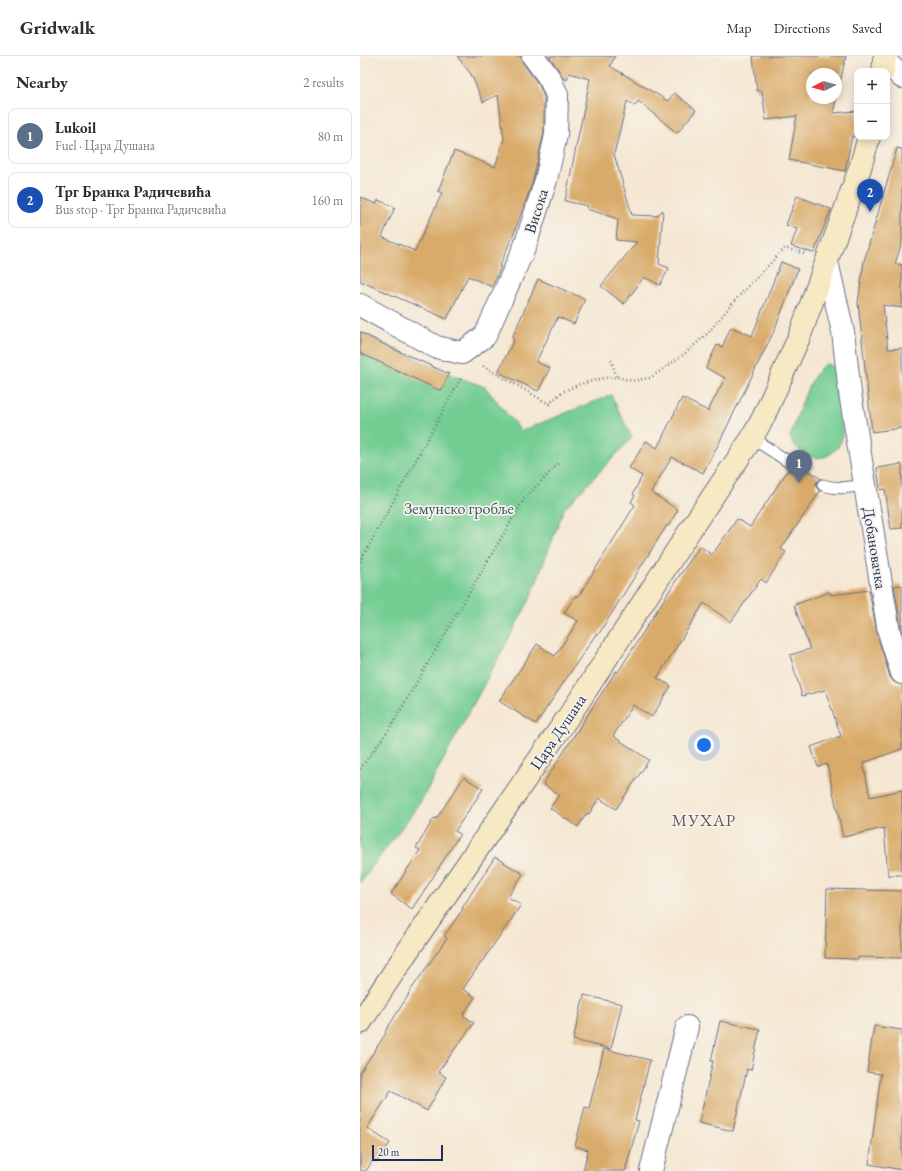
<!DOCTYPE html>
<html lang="en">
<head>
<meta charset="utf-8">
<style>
	body { margin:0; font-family:"EB Garamond",serif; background:#f2f2f3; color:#2b2b33 }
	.controls { position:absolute; right:12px; top:12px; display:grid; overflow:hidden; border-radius:8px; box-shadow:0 2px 10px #0003 }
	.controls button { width:36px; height:36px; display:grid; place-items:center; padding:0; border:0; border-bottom:1px solid #e1e1e2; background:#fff; color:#2b2b33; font:20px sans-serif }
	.compass { position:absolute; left:446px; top:12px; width:36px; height:36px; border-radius:50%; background:#fff; box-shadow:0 2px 10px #0003; rotate:264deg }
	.scale { position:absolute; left:12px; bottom:10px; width:71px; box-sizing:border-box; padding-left:4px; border:2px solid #1b2f5e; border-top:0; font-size:11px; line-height:14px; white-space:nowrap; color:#1b2f5e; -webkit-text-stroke:3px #f7f3e8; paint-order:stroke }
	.you { position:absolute; left:344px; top:689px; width:14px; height:14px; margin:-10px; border:3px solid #fff; border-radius:50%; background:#1a73e8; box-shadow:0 0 0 6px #1a73e833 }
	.badge { display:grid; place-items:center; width:26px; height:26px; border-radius:50%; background:#c8321e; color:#fff; font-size:13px; font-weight:700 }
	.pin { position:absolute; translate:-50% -33px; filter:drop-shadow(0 1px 2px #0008) }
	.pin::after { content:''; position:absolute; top:21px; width:14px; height:12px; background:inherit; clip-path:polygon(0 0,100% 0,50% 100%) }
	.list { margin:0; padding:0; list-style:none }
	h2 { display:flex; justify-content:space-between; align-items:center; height:52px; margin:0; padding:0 16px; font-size:17px }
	h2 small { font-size:13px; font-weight:400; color:#7c7c81 }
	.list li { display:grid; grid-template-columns:26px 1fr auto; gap:12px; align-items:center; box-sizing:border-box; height:56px; margin:0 8px 8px; padding:0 8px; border:1px solid #e1e1e2; border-radius:8px }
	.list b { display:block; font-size:15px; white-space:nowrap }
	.list p { margin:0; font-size:13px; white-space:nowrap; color:#7c7c81 }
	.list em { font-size:13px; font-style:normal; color:#7c7c81 }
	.map { position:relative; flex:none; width:542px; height:1115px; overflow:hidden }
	header { display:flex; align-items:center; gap:24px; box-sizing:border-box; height:56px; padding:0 20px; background:#fff; border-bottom:1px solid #e1e1e2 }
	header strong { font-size:19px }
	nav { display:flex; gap:22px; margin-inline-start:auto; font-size:14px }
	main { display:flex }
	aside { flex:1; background:#fff }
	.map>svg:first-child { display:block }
	.green { fill:#73cd93; stroke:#477e78 }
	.building { fill:#d9ab6b; fill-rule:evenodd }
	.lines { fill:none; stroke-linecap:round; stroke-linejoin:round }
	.service-casing { stroke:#676f87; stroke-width:13 }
	.minor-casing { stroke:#676f87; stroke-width:24 }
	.secondary-casing { stroke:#676f87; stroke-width:24 }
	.path { stroke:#676f87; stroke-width:2.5; stroke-dasharray:1 3; stroke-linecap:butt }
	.service { stroke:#fff; stroke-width:11 }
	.minor { stroke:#fff; stroke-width:22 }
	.secondary { stroke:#f7e9c3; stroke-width:22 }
	.labels { text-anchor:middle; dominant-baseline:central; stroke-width:3.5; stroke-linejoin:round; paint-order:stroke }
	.street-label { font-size:16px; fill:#1b2f5e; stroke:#f7f3e8 }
	.park-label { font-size:16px; fill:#31566b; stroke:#f7f3e8 }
	.neighbourhood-label { font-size:17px; letter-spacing:1px; fill:#5e5a63; stroke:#f7f3e8 }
</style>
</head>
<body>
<header>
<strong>Gridwalk</strong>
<nav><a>Map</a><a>Directions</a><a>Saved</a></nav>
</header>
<main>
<aside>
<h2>Nearby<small>2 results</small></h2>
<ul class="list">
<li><span class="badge" style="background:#5c6f8a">1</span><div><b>Lukoil</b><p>Fuel · Цара Душана</p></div><em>80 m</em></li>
<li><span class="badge" style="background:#1a4fb4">2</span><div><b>Трг Бранка Радичевића</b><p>Bus stop · Трг Бранка Радичевића</p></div><em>160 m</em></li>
</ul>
</aside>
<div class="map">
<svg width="542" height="1115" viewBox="0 0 542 1115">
	<rect width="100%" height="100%" fill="#f7f3e8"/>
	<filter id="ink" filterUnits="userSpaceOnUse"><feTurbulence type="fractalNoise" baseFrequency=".025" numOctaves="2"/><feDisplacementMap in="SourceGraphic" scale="8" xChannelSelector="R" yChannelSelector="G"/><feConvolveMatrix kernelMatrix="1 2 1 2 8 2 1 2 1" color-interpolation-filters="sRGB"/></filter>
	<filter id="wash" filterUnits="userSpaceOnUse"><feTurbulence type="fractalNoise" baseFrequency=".012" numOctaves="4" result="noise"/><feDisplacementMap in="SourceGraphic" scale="16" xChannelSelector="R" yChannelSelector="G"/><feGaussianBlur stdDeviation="0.9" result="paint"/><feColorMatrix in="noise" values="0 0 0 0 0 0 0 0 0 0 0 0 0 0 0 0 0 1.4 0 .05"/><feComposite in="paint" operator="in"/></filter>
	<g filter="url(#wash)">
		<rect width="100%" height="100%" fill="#f5e7d3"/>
		<!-- green -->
		<path class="green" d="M0,276L89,318L125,331L161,375L251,339L272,382L204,453L170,543L60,747L0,827Z
			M465,308C472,309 475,311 477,317L483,377C482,383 480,390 475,394C460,410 437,399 430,381C438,360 447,322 465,308Z"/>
		<g id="blocks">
			<!-- building -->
			<path class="building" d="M97,0H161L163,7L179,29L184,41V77L172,128L154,177L139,211H141L132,231L108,220L87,263L0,225V141L16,148L18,144L35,151L22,181L55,195L82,137L78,135L94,95L135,111L144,83L138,39L123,46L111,18Z
				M189,0H255L250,10L308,45L314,37L336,54L317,77L278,45L275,50L267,45L254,98L272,159L297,160L303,154L299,208L309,212L300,229L284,221L264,248L241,230L277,186L256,184L258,163L227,153L228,150L205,145L230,23L209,17L207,24L204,23L200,16Z
				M393,0H486L473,57L497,55V67L494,81L492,80L485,115L429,104L437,60L406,64L402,35H397ZM452,18H476V42H452Z
				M537,92L542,93V186L535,208L542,209V252L523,249L528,293L542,292V372L512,376L498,247L504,205Z
				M437,140L471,153L454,197L431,190L437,173L426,169Z
				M421,206L438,213L414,275L359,387L343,417L312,401L291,436L318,454L308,470L307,469L238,579L236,578L176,668L139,645L177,588L195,600L218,565L204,557L216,539L218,541L275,449L271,446L275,439L273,438L282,420L269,412L286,385L297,392L322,342L348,355L365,322L346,312L357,289L362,291L371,271L392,280Z
				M178,223L225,243L214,268L198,261L176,306L190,312L178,335L138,316L154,284L152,282Z
				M0,276L27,290L89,318L81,335L0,297Z
				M439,408L461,423L456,427V431L460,435L421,493L426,496L406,527L401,523L371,566L344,547L297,622L311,630L292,661L273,649L253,680L289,704L256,753L239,742L229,758L227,757L218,771L190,752L199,739L183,728L256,615L258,616L315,526L340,490L352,499L377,463L390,471L428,414L432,415L436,414Z
				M542,408V472L531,473L525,433L520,434L517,412Z
				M542,529V576L534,530Z
				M509,534L517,578L530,621L534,626L542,629V693L503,707L510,741L542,734V819H528L524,772L483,781L467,708L458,711L451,691L481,680L465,634L442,640L430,599L450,593L434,549L470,536L471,539Z
				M104,721L123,733L95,775L100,778L79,811V812L52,853L31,838L60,794L56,792L74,762L76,763Z
				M135,801L163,818L148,841L161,849L103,933L115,941L103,959L114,967L78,1016L86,1021L67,1055L31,1035L7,1072L30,1087L17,1106L13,1104L6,1115H0V1017L26,977L25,976L49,938H48L87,882L84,880L103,853L102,852Z
				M467,833L542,835V902L498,901V903L465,902Z
				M224,939L262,948L251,993L213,984Z
				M360,965L400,973L391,1014L387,1013L373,1075L339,1067L353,1005H351Z
				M514,970L542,974V1114L509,1108L521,1018L507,1016Z
				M244,993L290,1004L275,1064L279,1065L265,1115H223L228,1094L215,1090L225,1051L229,1052Z"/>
		</g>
	</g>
	<g filter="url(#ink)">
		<use href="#blocks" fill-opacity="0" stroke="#676f87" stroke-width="1"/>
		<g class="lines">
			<!-- service casing -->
			<g class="service-casing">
				<path id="service" d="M392,382L432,408
					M463,429C477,434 490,431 505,429"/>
			</g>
			<!-- minor casing -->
			<g class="minor-casing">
				<path id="minor" d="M524,4L542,21
					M467,206L483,276L490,337L529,576L542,617
					M0,249L76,291L102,297L125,280L165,190L186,124L196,79L197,39L190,23L173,0
					M291,1115L327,971"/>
			</g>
			<!-- secondary casing -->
			<g class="secondary-casing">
				<path id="secondary" d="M523,15L525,0
					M0,967L49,893L217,648L334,468L392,382L403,362L440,279L500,112L509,81"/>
			</g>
			<!-- path -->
			<path class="path" d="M251,304L257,321
				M123,310L189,348L202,336L220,328L244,322L257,321L272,325L290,322L323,299L347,278L379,240L425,192L445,198
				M0,506L102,320
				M0,713L30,672L164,443L200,406"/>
			<!-- service -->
			<use href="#service" class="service"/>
			<!-- minor -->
			<use href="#minor" class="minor"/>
			<!-- secondary -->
			<use href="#secondary" class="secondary"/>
		</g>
	</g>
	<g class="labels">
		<!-- street labels -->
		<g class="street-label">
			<text transform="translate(176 155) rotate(-72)">Висока</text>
			<text transform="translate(515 492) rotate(81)">Добановачка</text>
			<text transform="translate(198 676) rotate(-56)">Цара Душана</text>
		</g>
		<!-- park labels -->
		<g class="park-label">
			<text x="99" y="452">Земунско гробље</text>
		</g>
		<!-- neighbourhood labels -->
		<g class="neighbourhood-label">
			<text x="344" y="764">МУХАР</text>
		</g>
	</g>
</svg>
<div class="controls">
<button>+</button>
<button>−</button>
</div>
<svg class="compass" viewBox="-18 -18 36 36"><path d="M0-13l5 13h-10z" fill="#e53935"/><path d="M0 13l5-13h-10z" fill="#7c7c81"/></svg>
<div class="scale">20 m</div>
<div class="you"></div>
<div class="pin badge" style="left:439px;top:427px;background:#5c6f8a">1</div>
<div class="pin badge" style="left:510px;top:156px;background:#1a4fb4">2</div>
</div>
</main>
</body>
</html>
